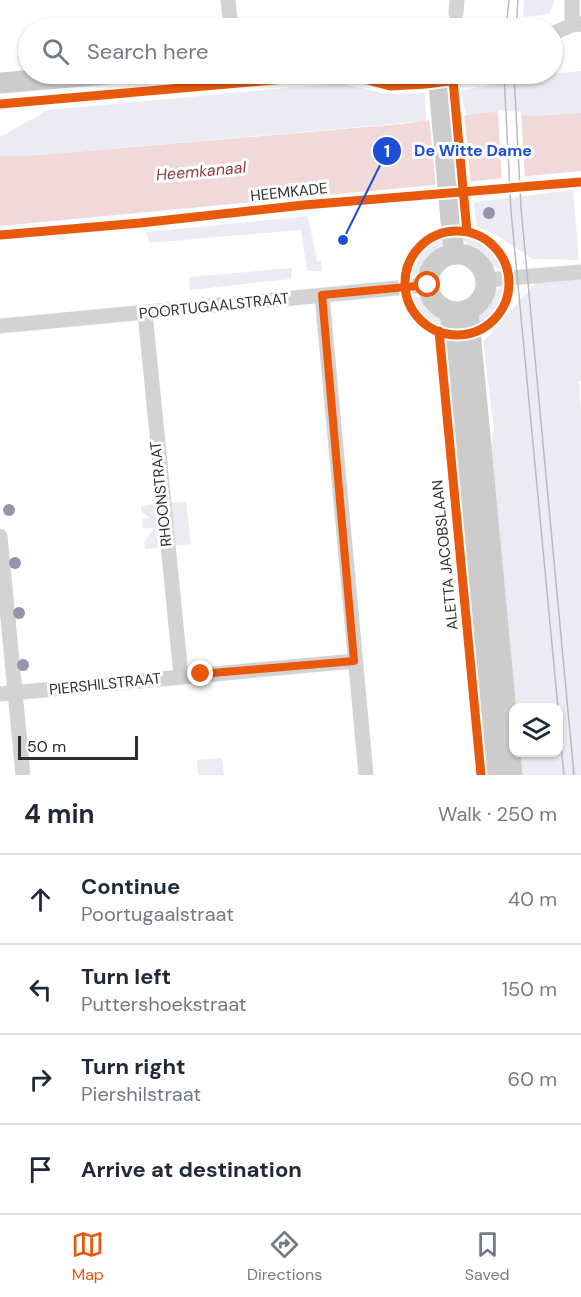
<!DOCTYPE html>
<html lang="en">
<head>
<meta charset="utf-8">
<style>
	body { margin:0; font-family:"DM Sans",sans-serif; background:#f2f2f3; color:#1f2937 }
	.controls { position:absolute; right:18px; bottom:18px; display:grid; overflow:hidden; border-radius:12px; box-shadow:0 2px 4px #0004 }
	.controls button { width:54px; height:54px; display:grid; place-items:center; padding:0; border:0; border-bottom:2px solid #e0e1e3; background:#fff; color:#1f2937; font:30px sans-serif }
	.scale { position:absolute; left:18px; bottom:15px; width:120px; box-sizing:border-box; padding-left:6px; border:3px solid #2e2e2e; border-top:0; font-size:16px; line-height:21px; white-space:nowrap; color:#2e2e2e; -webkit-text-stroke:4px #fff; paint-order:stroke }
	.stop { position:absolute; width:18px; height:18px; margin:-14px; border:4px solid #ea580c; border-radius:50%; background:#fff }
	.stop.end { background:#ea580c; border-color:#fff; box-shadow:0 2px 6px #0008 }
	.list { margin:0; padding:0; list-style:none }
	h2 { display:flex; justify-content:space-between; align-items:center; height:78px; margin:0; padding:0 24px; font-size:26px }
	h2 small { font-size:20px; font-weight:400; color:#747a83 }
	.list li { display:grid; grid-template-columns:39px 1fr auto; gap:18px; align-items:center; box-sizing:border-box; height:90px; padding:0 24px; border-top:2px solid #e0e1e3 }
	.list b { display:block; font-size:22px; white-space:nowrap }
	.list p { margin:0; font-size:20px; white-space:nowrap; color:#747a83 }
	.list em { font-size:20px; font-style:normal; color:#747a83 }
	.icon { flex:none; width:33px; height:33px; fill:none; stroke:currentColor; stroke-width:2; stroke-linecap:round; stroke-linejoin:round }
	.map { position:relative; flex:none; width:581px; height:775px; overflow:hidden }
	.search { position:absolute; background:#fff; box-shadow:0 2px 4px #0004; left:18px; right:18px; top:18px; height:66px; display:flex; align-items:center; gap:15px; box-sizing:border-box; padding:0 21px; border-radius:33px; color:#747a83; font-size:22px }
	.sheet { height:438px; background:#fff }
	nav { display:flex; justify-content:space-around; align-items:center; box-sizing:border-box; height:84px; border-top:2px solid #e0e1e3; background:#fff; font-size:16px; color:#747a83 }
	nav a { display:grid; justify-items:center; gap:3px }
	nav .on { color:#ea580c }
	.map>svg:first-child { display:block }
	.green { fill:#ecebf4 }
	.water { fill:#f1d8d9 }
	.pier { fill:#fff }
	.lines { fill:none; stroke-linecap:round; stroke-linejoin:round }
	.street { stroke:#d3d3d3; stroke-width:15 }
	.secondary { stroke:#ccc; stroke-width:21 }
	.tram { stroke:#bababa; stroke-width:1.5 }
	.cycleway-casing { stroke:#fff; stroke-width:13 }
	.cycleway { stroke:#e8590c; stroke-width:9 }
	.tree { fill:#9693ac }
	.route { stroke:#ea580c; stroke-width:8 }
	.labels { text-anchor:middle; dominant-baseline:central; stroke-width:6; stroke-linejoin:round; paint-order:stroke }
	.street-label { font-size:15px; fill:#2e2e2e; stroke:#fff }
	.water-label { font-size:16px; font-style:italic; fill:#8f3c41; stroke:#fff }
	.leader { fill:none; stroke:#1d4ed8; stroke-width:2 }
	.callout-dot { fill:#1d4ed8; stroke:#fff; stroke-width:2 }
	.mark-label { font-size:18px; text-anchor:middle; font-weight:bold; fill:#fff }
	.callout-label { font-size:16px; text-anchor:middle; font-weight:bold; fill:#1d4ed8; stroke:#fff; stroke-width:6; stroke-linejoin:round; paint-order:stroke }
</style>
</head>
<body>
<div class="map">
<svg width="581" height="775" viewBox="0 0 581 775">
	<rect width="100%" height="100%" fill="#fff"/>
	<!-- green -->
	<path class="green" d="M524,0H555L549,14L523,17Z
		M581,71V113L534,116L491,112L466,116L461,91L537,75Z
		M340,83L387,94L425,93L426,121L41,155L0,156V137L48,110Z
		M573,190L579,260L533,259L496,235L476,226L474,202Z
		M308,216L317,261H321L322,271H307L301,230L149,243L146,232Z
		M467,235L493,251L504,272L486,262L462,239V236Z
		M442,237L444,241C439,253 420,274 409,280C413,260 423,245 442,237Z
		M292,268L291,279L190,290L189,277Z
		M581,279V381H579L581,413V775H518L516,753L558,752V708H514L489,459L494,429L483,342L536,282Z
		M505,285L498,308L479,326L476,316L494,292Z
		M411,295L425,300L444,321V329L421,314Z
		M186,502L191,544L173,546L169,503Z
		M158,504L162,547L145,549L144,542L154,528L143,529L142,519L150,518L141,511V506Z
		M222,758L224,775H198L197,760Z"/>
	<!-- water -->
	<path class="water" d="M491,112L534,116L581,113V171L0,226V156L41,155L401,124Z"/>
	<!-- pier -->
	<path class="pier" d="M498,110L521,112L525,180L502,182Z
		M464,114L471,185L436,188L429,117Z"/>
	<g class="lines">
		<!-- street -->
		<path class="street" d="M228,0L231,28
			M456,13L457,0
			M572,25V0
			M552,34L572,25L581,24
			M486,280L581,272
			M322,295L366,775
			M145,313L181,676
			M0,326L428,285
			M0,536L23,775
			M0,694L354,661"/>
		<!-- secondary -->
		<path class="secondary" d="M438,74L454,254
			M0,83L107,74
			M428 283a29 29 0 1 1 58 0a29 29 0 1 1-58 0Z
			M468,310L512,775
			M450,312L460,383L496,775"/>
		<!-- tram -->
		<path class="tram" d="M506,28L509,0
			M516,28L518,0
			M504,74L511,211L558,708
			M514,74L521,208L574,775
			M558,715L564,775"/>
		<!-- cycleway casing -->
		<g class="cycleway-casing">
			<path id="cycleway" d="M345,74L390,86L426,84L501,74
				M453,80L467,232
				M0,104L342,74
				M405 283a52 52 0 1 1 104 0a52 52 0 1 1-104 0Z
				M0,235L140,223L304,205L581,182
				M439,331L481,775"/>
		</g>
		<!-- cycleway -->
		<use href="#cycleway" class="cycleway"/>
	</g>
	<!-- trees -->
	<g class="tree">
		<circle cx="489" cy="213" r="6"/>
		<circle cx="9" cy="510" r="6"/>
		<circle cx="15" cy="563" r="6"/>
		<circle cx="19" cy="613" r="6"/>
		<circle cx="23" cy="665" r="6"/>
	</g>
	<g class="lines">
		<!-- route -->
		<path class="route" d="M201,674L354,661L322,295L428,285"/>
	</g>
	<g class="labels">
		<!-- street labels -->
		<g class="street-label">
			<text transform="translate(289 192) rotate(-6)">HEEMKADE</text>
			<text transform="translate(214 306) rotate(-6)">POORTUGAALSTRAAT</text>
			<text transform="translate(161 494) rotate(-96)">RHOONSTRAAT</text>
			<text transform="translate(445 555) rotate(-96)">ALETTA JACOBSLAAN</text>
			<text transform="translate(105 684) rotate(-6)">PIERSHILSTRAAT</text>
		</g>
		<!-- water labels -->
		<g class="water-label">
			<text transform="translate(201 171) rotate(-5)">Heemkanaal</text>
		</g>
	</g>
	<!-- callouts -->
	<path class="leader" d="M343 240L387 151"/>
	<g class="callout-dot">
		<circle cx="343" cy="240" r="6"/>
		<circle cx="387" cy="151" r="15"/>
	</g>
	<g class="mark-label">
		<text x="387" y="157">1</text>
	</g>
	<g class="callout-label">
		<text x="473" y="156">De Witte Dame</text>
	</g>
</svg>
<div class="controls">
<button><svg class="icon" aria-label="layers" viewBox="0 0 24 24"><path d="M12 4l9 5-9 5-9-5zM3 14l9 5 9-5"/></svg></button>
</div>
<div class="scale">50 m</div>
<div class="stop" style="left:428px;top:285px"></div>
<div class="stop end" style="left:201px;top:674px"></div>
<div class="search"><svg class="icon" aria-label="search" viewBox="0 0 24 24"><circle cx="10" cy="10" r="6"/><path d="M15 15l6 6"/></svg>Search here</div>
</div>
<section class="sheet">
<h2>4 min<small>Walk · 250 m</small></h2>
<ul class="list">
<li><svg class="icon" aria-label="ahead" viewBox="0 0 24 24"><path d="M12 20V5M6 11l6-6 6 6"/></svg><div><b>Continue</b><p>Poortugaalstraat</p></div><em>40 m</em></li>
<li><svg class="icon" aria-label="left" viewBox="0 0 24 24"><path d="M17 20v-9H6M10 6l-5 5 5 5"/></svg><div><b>Turn left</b><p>Puttershoekstraat</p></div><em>150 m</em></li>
<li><svg class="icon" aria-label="right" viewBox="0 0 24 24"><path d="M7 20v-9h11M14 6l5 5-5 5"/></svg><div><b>Turn right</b><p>Piershilstraat</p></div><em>60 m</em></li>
<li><svg class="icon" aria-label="arrive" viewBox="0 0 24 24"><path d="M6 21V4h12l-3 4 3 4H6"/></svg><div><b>Arrive at destination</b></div></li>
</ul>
</section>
<nav>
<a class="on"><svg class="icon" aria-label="map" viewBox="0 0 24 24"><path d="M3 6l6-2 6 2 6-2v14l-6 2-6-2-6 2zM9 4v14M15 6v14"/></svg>Map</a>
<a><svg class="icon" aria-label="directions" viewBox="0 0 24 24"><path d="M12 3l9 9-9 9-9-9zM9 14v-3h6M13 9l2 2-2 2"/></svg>Directions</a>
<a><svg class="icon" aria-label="saved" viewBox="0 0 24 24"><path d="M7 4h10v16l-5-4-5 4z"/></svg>Saved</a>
</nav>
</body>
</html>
